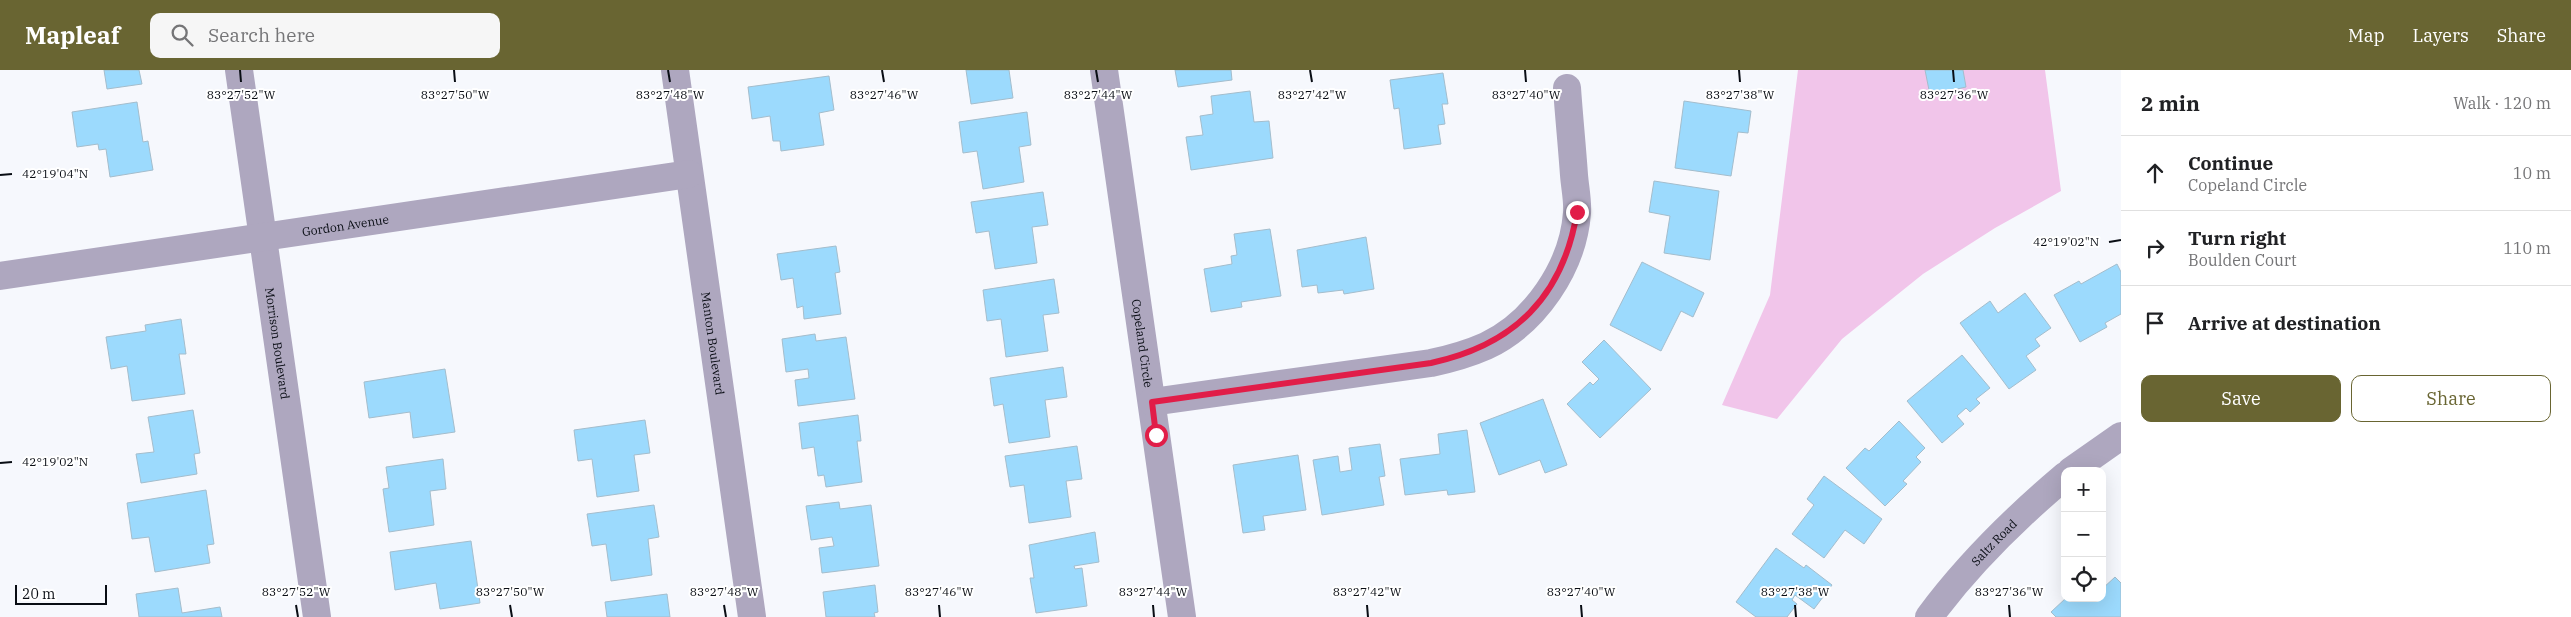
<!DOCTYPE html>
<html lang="en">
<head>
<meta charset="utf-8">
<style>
	body { margin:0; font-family:"IBM Plex Serif",serif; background:#f6f6f6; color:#202124 }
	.controls { position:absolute; right:15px; bottom:15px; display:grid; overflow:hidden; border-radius:10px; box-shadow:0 5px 20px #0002 }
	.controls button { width:45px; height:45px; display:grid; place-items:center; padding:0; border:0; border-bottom:1px solid #e0e0e0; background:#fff; color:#202124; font:25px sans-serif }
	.scale { position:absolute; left:15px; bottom:12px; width:92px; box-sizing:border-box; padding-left:5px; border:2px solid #090d14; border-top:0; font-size:14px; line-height:18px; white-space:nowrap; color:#090d14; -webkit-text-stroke:4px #fff; paint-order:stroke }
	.stop { position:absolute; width:15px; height:15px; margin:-11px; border:4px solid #e11d48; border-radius:50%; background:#fff }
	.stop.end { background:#e11d48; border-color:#fff; box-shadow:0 1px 5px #0008 }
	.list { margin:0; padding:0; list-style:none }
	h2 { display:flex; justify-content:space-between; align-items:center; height:65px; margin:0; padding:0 20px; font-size:21px }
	h2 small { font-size:16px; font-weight:400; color:#757577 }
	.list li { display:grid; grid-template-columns:32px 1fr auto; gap:15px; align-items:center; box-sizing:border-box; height:75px; padding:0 20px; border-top:1px solid #e0e0e0 }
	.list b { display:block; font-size:19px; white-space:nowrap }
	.list p { margin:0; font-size:16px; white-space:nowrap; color:#757577 }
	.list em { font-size:16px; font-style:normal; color:#757577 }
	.actions { display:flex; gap:10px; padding:15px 20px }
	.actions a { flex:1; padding:11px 0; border:1px solid #696532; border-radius:10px; text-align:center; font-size:18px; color:#696532 }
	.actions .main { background:#696532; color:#fff }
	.icon { flex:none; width:28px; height:28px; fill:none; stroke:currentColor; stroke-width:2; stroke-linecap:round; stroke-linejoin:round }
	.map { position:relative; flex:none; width:2121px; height:547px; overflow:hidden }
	header { display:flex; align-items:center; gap:30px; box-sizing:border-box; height:70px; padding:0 25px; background:#696532; color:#fff }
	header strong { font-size:24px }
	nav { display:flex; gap:28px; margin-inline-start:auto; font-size:18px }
	.search { width:350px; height:45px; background:#f6f6f6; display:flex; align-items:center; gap:12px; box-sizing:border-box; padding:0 18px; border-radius:10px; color:#757577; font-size:19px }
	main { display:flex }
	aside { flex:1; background:#fff }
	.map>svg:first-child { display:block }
	.green { fill:#f1c5ea }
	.building { fill:#9cdafd; stroke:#a4bdcc }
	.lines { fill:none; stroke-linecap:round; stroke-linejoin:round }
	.minor { stroke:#aea7bf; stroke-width:28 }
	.route { stroke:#e11d48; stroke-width:6 }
	.ticks { fill:none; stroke:#090d14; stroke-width:2 }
	.labels { text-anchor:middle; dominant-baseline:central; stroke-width:4; stroke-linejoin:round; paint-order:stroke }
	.street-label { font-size:12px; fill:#090d14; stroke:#fff }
	.ticks-label { font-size:12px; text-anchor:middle; fill:#090d14; stroke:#fff; stroke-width:4; stroke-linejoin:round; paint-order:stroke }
</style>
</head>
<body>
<header>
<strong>Mapleaf</strong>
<div class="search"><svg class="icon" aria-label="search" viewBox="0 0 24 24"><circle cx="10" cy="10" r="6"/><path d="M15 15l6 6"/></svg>Search here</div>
<nav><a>Map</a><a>Layers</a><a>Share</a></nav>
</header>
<main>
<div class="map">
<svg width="2121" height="547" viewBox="0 0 2121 547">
	<rect width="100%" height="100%" fill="#f6f8fd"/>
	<!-- green -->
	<path class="green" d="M1798,0H2045L2061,121L1995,158L1923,204L1842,269L1777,349L1722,335L1770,225Z"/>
	<!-- building -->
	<path class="building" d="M104,0H139L142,14L107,19Z
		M966,0H1009L1013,28L971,34Z
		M1175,0H1231L1232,10L1178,17Z
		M1925,0H1963L1966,17L1930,25Z
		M1443,3L1448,34H1442L1445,54L1438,55L1441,74L1404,79L1399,38L1394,39L1390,10Z
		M829,6L834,40L819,43L824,75L781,81L780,71H773L770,46L752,49L748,17Z
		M1250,21L1254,52L1269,51L1273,88L1191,100L1186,67L1203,65L1200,46L1213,44L1211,26Z
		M1684,31L1751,41L1748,63L1738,62L1731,106L1675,98Z
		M137,32L143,72L148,71L153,100L110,107L106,79L99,80L98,74L77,77L72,42Z
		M1027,42L1031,75L1019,77L1024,112L983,119L977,81L963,83L959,52Z
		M1654,111L1719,121L1710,190L1664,183L1670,146L1649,142Z
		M1043,122L1048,155L1032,157L1037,193L995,199L989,161L976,163L971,132Z
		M1270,159L1281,226L1241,232L1242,237L1211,242L1204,199L1232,194L1231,186L1237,185L1234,164Z
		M1366,167L1374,219L1344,224L1343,220L1318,223L1317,215L1302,217L1297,180Z
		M836,176L840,202L835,203L841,244L804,249L803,236L797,238L793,208L781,210L777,184Z
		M1642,192L1704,223L1693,247L1681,241L1661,281L1610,255Z
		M2117,194L2121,202V244L2105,253L2107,257L2080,272L2054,225L2079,211L2081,214Z
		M1054,209L1059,243L1043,245L1048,281L1006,287L1001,249L987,251L983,220Z
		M2025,223L2051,258L2035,269L2040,276L2026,286L2036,300L2009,319L1960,253L1990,231L1998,243Z
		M181,249L186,284H179L185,324L132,331L127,296L111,299L106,267L146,261L145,255Z
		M815,264L816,271L846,267L855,329L798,336L795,310L809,308L808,299L786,302L782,269Z
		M1604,270L1651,319L1600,368L1567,334L1590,312L1593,315L1599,309L1582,292Z
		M1962,285L1990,318L1976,329L1980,333L1970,342L1966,338L1957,346L1964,354L1942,373L1907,331Z
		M1063,297L1067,327L1045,330L1050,367L1009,373L1003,334L994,336L990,308Z
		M445,299L455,362L413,368L410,342L369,348L364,312Z
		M1543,329L1567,395L1545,403L1540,390L1499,405L1480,353Z
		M193,340L200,383L194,384L197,404L141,413L136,384L154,382L148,347Z
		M858,345L861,371H857L862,412L826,417L824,405L818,406L814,377L802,379L799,353Z
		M645,350L650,383L634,385L639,421L597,427L592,389L578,391L574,360Z
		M1899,351L1925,378L1916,387L1921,392L1903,411L1907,414L1885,436L1846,398L1865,378L1869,381Z
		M1467,360L1475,422L1448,425L1447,420L1405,425L1400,389L1440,384L1438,364Z
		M1380,374L1385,406L1379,407L1384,435L1322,445L1313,390L1338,386L1340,402L1352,400L1349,378Z
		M1077,376L1082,409L1066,411L1071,447L1029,453L1024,415L1010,417L1005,386Z
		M1298,385L1306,440L1263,446L1265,460L1243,463L1233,395Z
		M443,389L446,419L430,421L434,455L389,462L383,419L389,418L386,397Z
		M1824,406L1882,449L1864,474L1845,460L1824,488L1792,464L1814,435L1807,429Z
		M206,420L214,474L207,475L210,493L155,502L149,467L132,469L127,433Z
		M839,432L840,439L871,435L879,496L822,503L819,478L834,476L832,467L811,470L806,436Z
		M654,435L659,467L648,469L652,505L611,511L606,474L592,476L587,444Z
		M1095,462L1099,492L1074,496L1075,499L1082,498L1087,536L1036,543L1030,508H1034L1029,475Z
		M471,471L480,533L440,539L436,513L395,520L390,482Z
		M1776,478L1804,498L1806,495L1832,515L1814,539L1795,525L1792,530L1797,534L1787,547H1756L1736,532Z
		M2115,507L2121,513V547H2056L2051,542L2066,528H2088L2090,531L2092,528H2102V519Z
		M875,515L878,542L874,543L875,547H826L823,522Z
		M178,518L182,543L220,537L222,547H139L136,524Z
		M667,524L670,547H607L605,532Z"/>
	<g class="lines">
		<!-- minor -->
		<g class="minor">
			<path id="s1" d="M239,0L317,547"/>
			<path id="s2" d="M675,0L752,547"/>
			<path id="s3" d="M1104,0L1182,547"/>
			<path id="s4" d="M0,206L689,104"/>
			<path d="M1152,332L1431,293C1450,289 1468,284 1486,276C1535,253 1573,197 1577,143C1578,131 1575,118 1574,105C1572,76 1569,47 1567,18"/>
			<path d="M2071,401L2121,366"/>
			<path id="s5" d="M1929,547C1969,493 2014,449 2065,406"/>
		</g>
	</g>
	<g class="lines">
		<!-- route -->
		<path class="route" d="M1156,365L1152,332L1431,293C1514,275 1563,227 1577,142"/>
	</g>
	<!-- ticks -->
	<path class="ticks" d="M240,0L241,12M454,0L455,12M668,0L670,12M882,0L884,12M1096,0L1098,12M1310,0L1312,12M1525,0L1526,12M1739,0L1740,12M1953,0L1954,12M0,105L12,104M2109,172L2121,170M0,393L12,392M296,535L298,547M510,535L512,547M724,535L726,547M939,535L940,547M1153,535L1154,547M1367,535L1368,547M1581,535L1582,547M1795,535L1796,547M2009,535L2010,547"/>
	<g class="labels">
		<!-- street labels -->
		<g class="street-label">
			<text stroke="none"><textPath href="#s4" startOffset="349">Gordon Avenue</textPath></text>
			<text stroke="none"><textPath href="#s3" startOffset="276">Copeland Circle</textPath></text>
			<text stroke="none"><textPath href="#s1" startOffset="276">Morrison Boulevard</textPath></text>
			<text stroke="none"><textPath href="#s2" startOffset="276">Manton Boulevard</textPath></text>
			<text stroke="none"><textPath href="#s5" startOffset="99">Saltz Road</textPath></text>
		</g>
	</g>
	<g class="ticks-label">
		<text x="241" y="29">83°27'52"W</text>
		<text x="455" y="29">83°27'50"W</text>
		<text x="670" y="29">83°27'48"W</text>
		<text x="884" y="29">83°27'46"W</text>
		<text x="1098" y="29">83°27'44"W</text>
		<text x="1312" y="29">83°27'42"W</text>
		<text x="1526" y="29">83°27'40"W</text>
		<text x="1740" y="29">83°27'38"W</text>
		<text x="1954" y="29">83°27'36"W</text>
		<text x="55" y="108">42°19'04"N</text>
		<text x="2066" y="176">42°19'02"N</text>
		<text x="55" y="396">42°19'02"N</text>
		<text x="296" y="526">83°27'52"W</text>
		<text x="510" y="526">83°27'50"W</text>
		<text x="724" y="526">83°27'48"W</text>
		<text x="939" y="526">83°27'46"W</text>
		<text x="1153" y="526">83°27'44"W</text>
		<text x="1367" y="526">83°27'42"W</text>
		<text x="1581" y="526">83°27'40"W</text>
		<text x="1795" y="526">83°27'38"W</text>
		<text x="2009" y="526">83°27'36"W</text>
	</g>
</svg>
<div class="controls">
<button>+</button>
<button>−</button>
<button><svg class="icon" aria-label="locate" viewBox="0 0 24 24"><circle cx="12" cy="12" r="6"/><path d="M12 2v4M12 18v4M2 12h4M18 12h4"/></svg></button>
</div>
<div class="scale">20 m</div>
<div class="stop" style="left:1156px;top:365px"></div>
<div class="stop end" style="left:1577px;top:142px"></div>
</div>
<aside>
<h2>2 min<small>Walk · 120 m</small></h2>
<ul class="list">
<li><svg class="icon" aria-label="ahead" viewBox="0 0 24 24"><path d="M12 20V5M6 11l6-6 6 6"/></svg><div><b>Continue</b><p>Copeland Circle</p></div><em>10 m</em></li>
<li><svg class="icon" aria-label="right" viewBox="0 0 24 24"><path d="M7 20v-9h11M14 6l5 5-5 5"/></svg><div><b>Turn right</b><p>Boulden Court</p></div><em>110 m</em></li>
<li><svg class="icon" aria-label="arrive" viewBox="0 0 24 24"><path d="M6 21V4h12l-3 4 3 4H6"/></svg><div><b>Arrive at destination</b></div></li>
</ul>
<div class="actions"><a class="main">Save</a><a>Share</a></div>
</aside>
</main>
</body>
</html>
